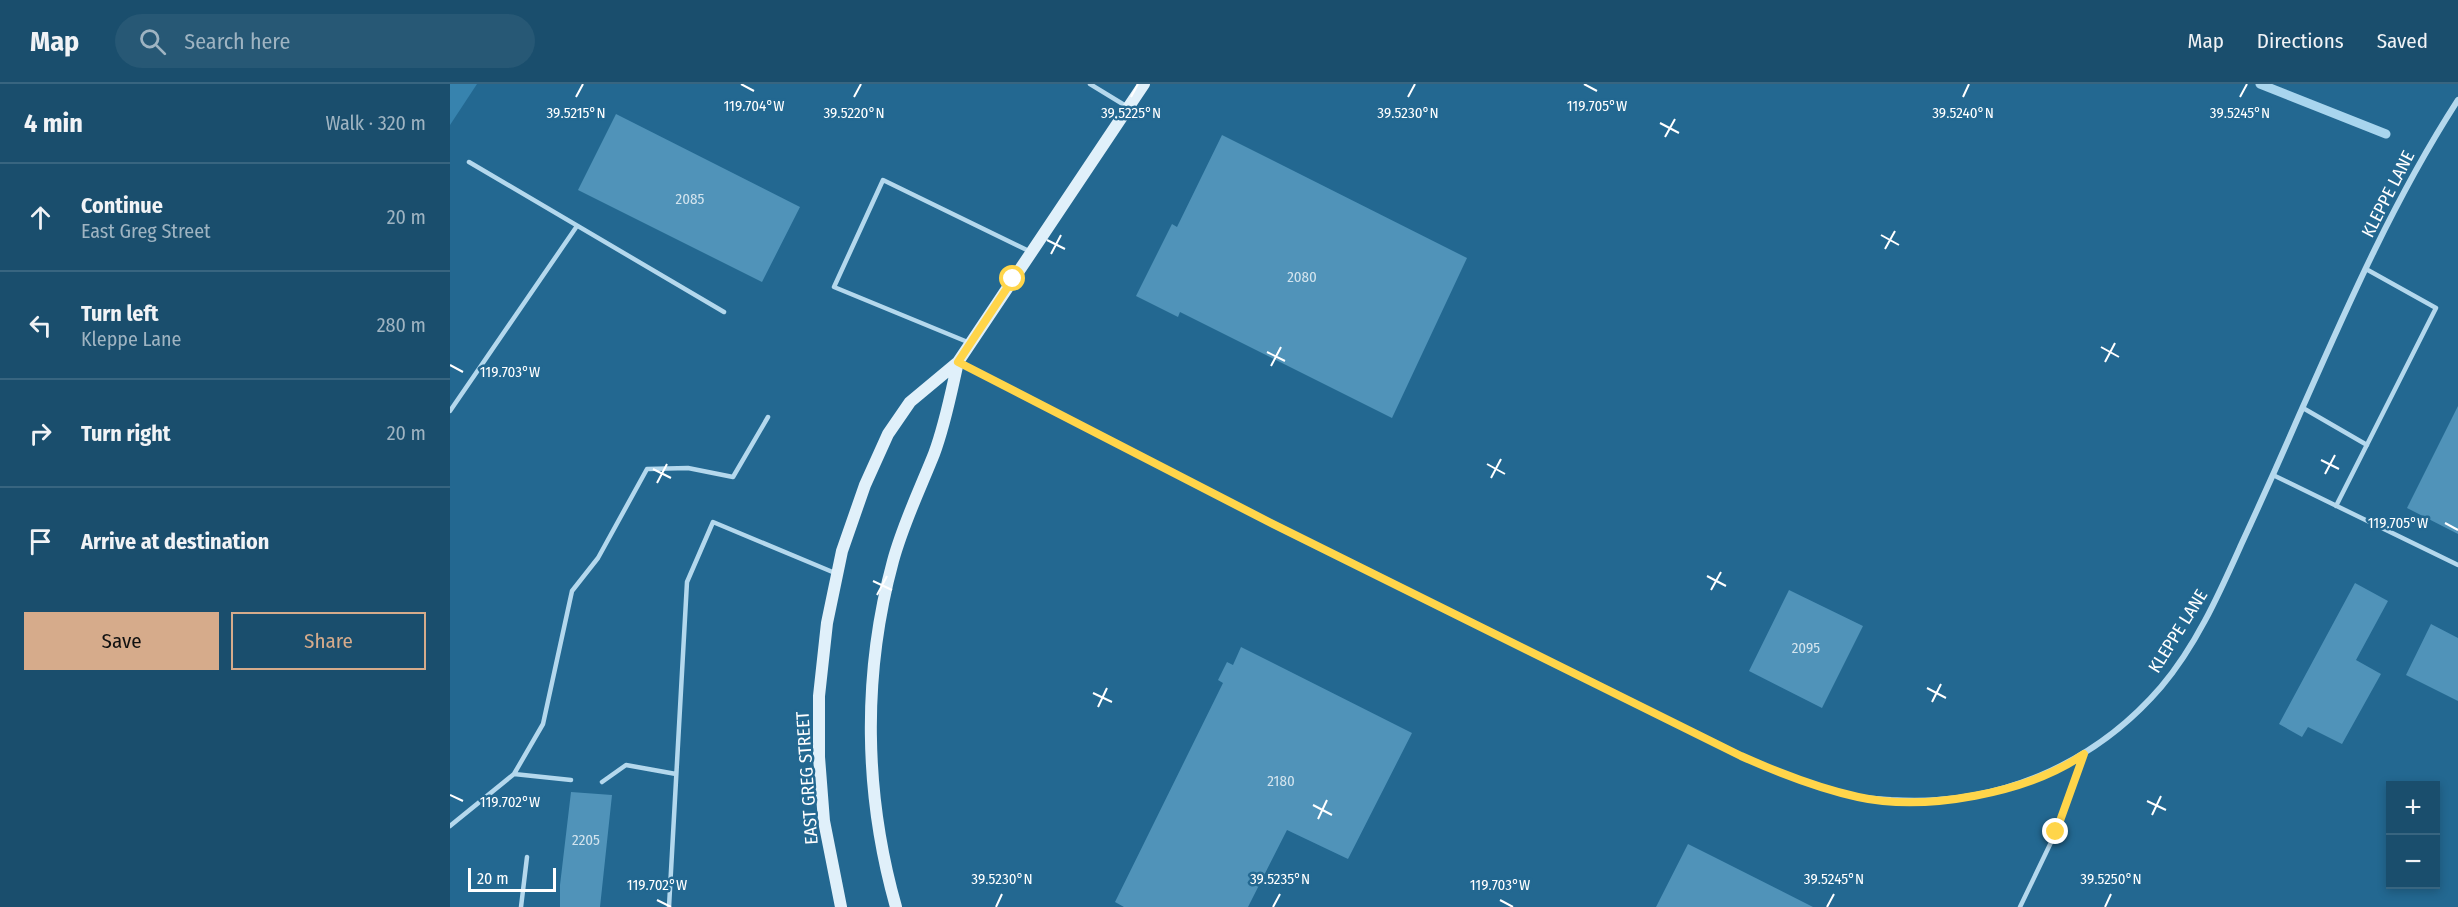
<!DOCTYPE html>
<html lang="en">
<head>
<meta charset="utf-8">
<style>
	body { margin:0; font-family:"Fira Sans Condensed",sans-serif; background:#275875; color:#f1f3f6 }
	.controls { position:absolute; right:18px; bottom:18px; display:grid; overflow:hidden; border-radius:0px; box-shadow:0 3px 9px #0003 }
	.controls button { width:54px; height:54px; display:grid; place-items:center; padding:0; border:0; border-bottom:2px solid #386580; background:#1a4e6d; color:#f1f3f6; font:30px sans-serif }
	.scale { position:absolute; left:18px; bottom:15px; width:88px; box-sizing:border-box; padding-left:6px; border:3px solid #fff; border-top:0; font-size:16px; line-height:21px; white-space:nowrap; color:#fff; -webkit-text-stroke:4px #236891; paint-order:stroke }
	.stop { position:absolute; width:18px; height:18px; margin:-14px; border:4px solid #ffd54a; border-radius:50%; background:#fff }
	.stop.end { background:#ffd54a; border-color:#fff; box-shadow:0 2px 6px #0008 }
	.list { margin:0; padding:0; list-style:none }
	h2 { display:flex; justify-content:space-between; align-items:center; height:78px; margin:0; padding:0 24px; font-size:26px }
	h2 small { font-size:20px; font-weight:400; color:#9fb4c2 }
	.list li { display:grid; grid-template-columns:39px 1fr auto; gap:18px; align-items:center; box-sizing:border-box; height:108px; padding:0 24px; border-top:2px solid #386580 }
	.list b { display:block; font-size:22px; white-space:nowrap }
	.list p { margin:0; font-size:20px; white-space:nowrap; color:#9fb4c2 }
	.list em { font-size:20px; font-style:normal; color:#9fb4c2 }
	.actions { display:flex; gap:12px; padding:18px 24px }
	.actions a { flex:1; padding:14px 0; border:2px solid #d6ab8b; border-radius:0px; text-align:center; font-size:21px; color:#d6ab8b }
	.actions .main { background:#d6ab8b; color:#111 }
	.icon { flex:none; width:33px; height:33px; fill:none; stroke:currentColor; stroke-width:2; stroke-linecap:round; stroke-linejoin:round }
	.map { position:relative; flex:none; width:2008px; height:823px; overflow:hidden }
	header { display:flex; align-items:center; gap:36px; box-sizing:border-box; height:84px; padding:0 30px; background:#1a4e6d; border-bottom:2px solid #386580 }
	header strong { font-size:28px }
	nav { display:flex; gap:33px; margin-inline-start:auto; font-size:21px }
	.search { width:420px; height:54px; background:#275875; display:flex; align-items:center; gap:15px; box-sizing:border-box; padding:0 21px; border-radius:33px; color:#9fb4c2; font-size:22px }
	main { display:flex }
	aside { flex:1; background:#1a4e6d }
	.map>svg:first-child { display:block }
	.green { fill:#3783ae }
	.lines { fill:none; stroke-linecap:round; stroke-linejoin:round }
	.stream { stroke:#a8d5ee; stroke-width:9 }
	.building { fill:#5093b9 }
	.service { stroke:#b4d8ed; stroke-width:4.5 }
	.minor { stroke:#b4d8ed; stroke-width:6 }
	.secondary { stroke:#e0f0fa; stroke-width:12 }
	.route { stroke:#ffd54a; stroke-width:8 }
	.ticks { fill:none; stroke:#fff; stroke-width:2 }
	.labels { text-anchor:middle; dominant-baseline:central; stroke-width:5; stroke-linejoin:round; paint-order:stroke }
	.number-label { font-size:15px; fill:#d3e4ee }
	.street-label { font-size:18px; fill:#fff; stroke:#236891 }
	.ticks-label { font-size:15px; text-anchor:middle; fill:#fff; stroke:#236891; stroke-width:5; stroke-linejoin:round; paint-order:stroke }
</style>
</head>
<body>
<header>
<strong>Map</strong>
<div class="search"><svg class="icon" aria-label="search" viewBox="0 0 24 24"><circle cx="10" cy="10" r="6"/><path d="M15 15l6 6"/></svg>Search here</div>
<nav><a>Map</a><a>Directions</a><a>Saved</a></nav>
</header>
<main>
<aside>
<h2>4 min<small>Walk · 320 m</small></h2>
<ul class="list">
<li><svg class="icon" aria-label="ahead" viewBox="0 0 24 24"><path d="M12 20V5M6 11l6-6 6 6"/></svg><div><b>Continue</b><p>East Greg Street</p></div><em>20 m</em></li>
<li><svg class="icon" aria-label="left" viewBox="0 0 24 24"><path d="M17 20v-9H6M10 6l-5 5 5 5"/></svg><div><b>Turn left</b><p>Kleppe Lane</p></div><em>280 m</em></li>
<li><svg class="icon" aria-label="right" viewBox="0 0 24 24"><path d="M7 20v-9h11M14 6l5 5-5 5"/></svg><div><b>Turn right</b></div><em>20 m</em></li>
<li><svg class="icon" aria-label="arrive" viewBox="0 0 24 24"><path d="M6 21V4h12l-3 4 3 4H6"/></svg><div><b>Arrive at destination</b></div></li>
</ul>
<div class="actions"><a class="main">Save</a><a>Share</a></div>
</aside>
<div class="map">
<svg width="2008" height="823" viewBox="0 0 2008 823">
	<rect width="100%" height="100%" fill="#236891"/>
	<!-- green -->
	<path class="green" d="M0,0H27L0,41Z"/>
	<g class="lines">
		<!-- stream -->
		<path class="stream" d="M1810,0L1936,50"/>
	</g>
	<!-- building -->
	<path class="building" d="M166,30L350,123L312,198L128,106Z
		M772,51L1017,174L942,334L730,228L728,233L686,212L722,140L727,143Z
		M2008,322V450L1957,424Z
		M1905,499L1938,517L1906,576L1931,590L1892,660L1858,643L1852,653L1829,640Z
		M1339,506L1413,542L1372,624L1299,587Z
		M1981,540L2008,554V617L1956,591Z
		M791,563L962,649L898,775L837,746L798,823H674L665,818L773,599L768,596L777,578L783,581Z
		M121,708L162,711L150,823H110V801Z
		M1238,760L1262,772L1363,823H1206Z"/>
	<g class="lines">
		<!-- service -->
		<path class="service" d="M640,0L676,22
			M19,78L274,228
			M520,259L384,203L433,96L581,168
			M1853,324L1917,361
			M0,327L127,142
			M1823,391L2008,481
			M1886,422L1986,224L1916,185
			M64,690L121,696
			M152,698L176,681L226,690
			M0,742L64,690L93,640L122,507L148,474L197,385L238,384L283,393L318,333
			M71,823L77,773
			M219,823L237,498L263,438L385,489
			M1570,823L1606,748L1634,670"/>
		<!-- minor -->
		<path class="minor" d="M508,278L819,438L1291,672C1329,689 1367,704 1408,713C1418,715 1430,715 1441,716C1545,723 1643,682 1711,603C1746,562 1769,510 1791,461C1809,422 1827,382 1844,343C1893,232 1942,118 2008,16"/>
		<!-- secondary -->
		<path class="secondary" d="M391,823L374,737L369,673V612L377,539L392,467L415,401L438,350L460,318L508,278L694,0
			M446,823C414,710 412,591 443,477C453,440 470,405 484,370C495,341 501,309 508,278"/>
	</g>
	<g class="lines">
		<!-- route -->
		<path class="route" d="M563,195L508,278L819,438L1291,672C1329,689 1367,704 1408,713C1475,728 1578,709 1634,670L1606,748"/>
	</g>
	<!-- ticks -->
	<path class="ticks" d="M291,0L304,7M1134,0L1147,7M126,13L133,0M404,13L411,0M681,13L688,0M958,13L965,0M1513,13L1519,0M1790,13L1797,0M1210,39L1229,49M1215,53L1225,35M1431,151L1449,161M597,156L615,165M1435,165L1445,147M601,170L611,151M1651,263L1669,273M817,268L835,277M1655,278L1665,259M0,281L13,288M821,282L831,263M1871,376L1889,385M1037,380L1055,390M203,385L221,394M1875,390L1885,371M1041,394L1051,375M207,399L217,380M1995,439L2008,446M1257,492L1276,502M423,497L442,506M1261,506L1271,488M427,511L437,492M1477,604L1496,614M643,609L662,618M1482,618L1491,600M648,623L657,604M0,711L13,717M1697,717L1716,726M863,721L882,731M1702,731L1711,712M868,735L877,716M207,816L221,823M1050,816L1063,823M546,823L552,810M823,823L830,810M1377,823L1384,810M1655,823L1661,810"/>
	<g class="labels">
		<!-- number labels -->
		<g class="number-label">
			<text x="240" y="115">2085</text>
			<text x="852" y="193">2080</text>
			<text x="1356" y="564">2095</text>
			<text x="831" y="697">2180</text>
			<text x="136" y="756">2205</text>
		</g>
		<!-- street labels -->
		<g class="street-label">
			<text transform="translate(1938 110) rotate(-63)">KLEPPE LANE</text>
			<text transform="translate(1728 547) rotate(-58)">KLEPPE LANE</text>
			<text transform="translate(357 694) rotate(-94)">EAST GREG STREET</text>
		</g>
	</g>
	<g class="ticks-label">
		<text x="304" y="27">119.704°W</text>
		<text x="1147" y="27">119.705°W</text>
		<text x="126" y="34">39.5215°N</text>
		<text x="404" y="34">39.5220°N</text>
		<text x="681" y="34">39.5225°N</text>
		<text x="958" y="34">39.5230°N</text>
		<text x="1513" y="34">39.5240°N</text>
		<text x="1790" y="34">39.5245°N</text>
		<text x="60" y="293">119.703°W</text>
		<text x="1948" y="444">119.705°W</text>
		<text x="60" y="723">119.702°W</text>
		<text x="552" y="800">39.5230°N</text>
		<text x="830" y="800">39.5235°N</text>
		<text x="1384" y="800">39.5245°N</text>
		<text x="1661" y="800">39.5250°N</text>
		<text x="207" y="806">119.702°W</text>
		<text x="1050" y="806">119.703°W</text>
	</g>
</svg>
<div class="controls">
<button>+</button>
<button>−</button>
</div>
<div class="scale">20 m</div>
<div class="stop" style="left:563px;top:195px"></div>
<div class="stop end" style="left:1606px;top:748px"></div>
</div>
</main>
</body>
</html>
